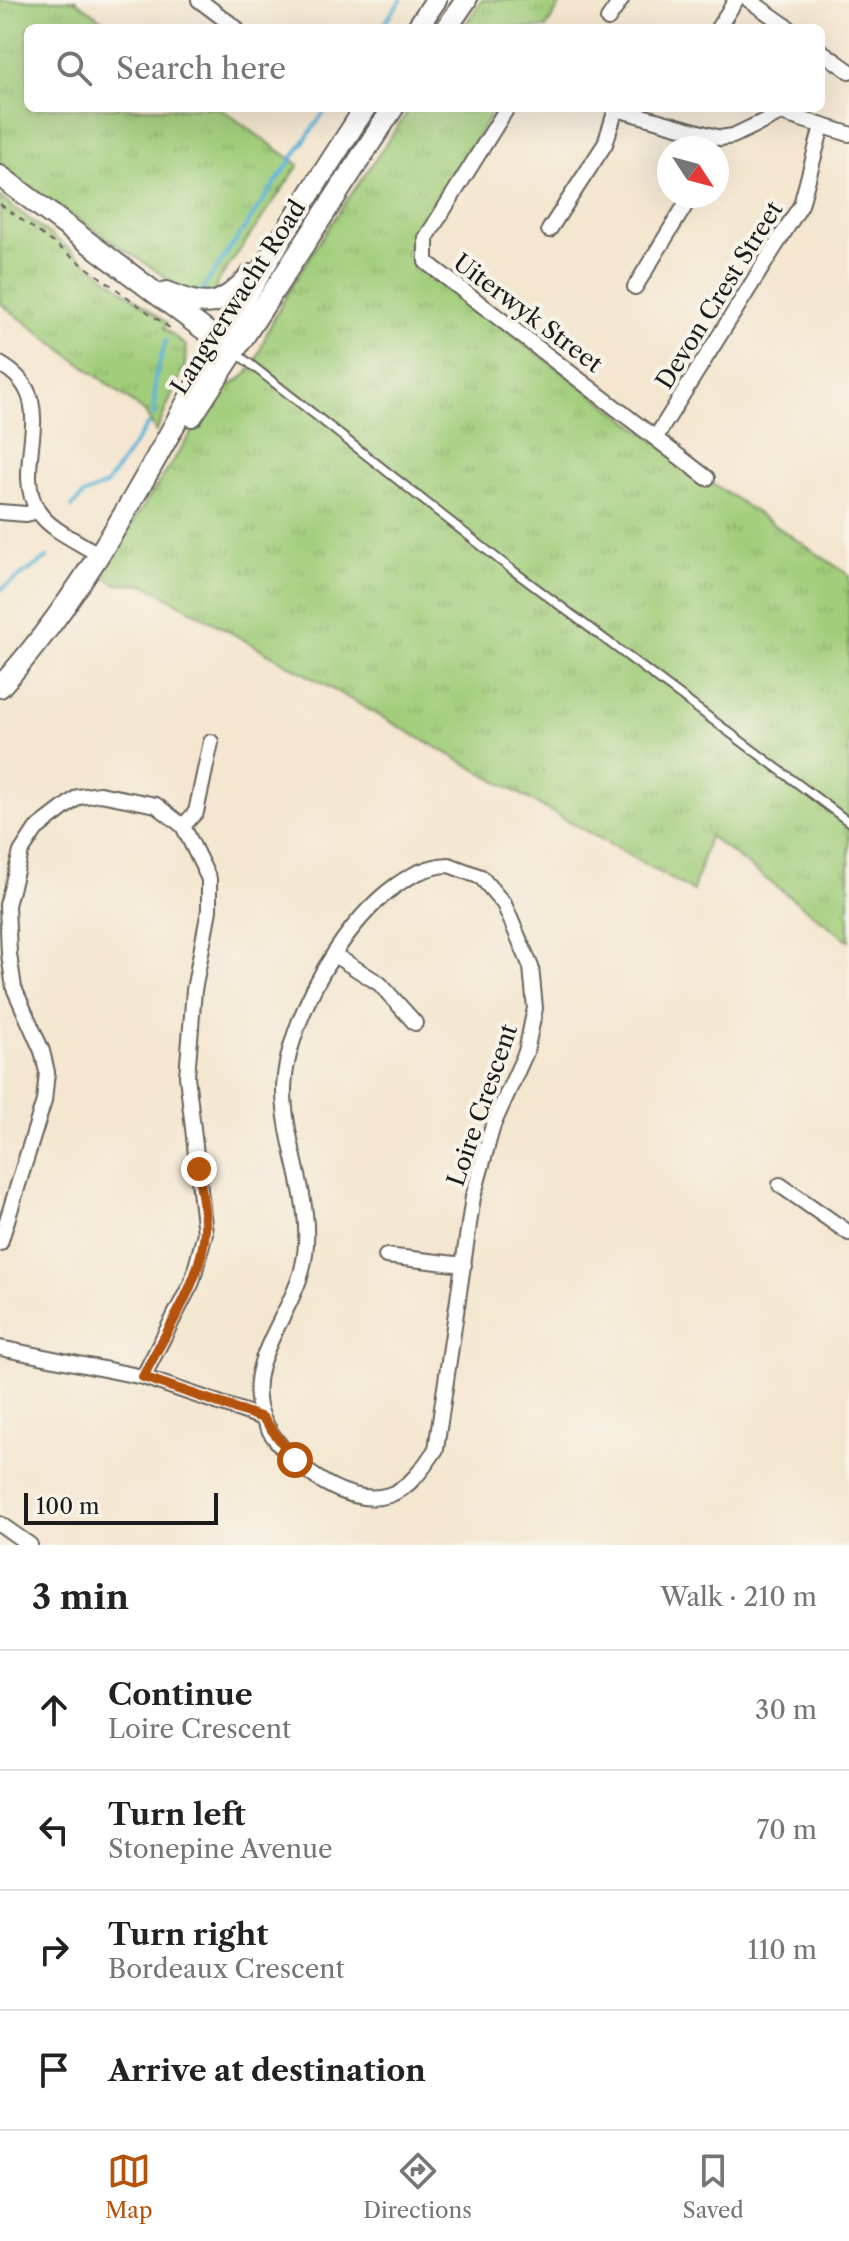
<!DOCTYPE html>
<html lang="en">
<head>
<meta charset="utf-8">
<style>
	body { margin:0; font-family:"Libre Caslon Text",serif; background:#f6f6f6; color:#222 }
	.compass { position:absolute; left:657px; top:136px; width:72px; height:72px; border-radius:50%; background:#fff; box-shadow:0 8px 32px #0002; rotate:126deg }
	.scale { position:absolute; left:24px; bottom:20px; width:194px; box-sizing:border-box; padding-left:8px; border:4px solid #1c1c1c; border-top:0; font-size:22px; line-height:28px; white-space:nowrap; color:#1c1c1c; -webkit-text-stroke:6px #f7f3e8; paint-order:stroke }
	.stop { position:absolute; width:24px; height:24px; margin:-18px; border:6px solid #b45309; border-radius:50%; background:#fff }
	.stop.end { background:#b45309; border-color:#fff; box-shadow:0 2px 8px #0008 }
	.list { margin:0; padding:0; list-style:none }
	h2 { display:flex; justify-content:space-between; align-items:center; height:104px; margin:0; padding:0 32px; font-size:34px }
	h2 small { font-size:26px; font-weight:400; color:#767676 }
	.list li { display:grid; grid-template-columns:52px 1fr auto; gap:24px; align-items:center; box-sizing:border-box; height:120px; padding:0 32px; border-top:2px solid #e0e0e0 }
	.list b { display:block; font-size:30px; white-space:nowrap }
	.list p { margin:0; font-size:26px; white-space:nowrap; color:#767676 }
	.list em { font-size:26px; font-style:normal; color:#767676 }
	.icon { flex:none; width:44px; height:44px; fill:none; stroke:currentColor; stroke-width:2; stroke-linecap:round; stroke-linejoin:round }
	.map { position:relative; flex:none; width:849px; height:1545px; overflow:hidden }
	.search { position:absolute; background:#fff; box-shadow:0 8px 32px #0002; left:24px; right:24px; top:24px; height:88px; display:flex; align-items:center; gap:20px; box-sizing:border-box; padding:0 28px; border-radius:12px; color:#767676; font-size:30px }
	.sheet { height:584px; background:#fff }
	nav { display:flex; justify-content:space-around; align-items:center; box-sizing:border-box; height:112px; border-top:2px solid #e0e0e0; background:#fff; font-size:22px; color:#767676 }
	nav a { display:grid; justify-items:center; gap:4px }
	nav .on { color:#b45309 }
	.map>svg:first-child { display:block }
	.grass { fill:url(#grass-tufts); stroke:#5f754c; stroke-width:2 }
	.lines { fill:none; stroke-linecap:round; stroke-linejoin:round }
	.stream { stroke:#5bb4d9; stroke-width:4 }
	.lane-casing { stroke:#68635b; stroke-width:11 }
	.street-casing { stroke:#68635b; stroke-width:18 }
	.secondary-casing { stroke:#68635b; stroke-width:24 }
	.path { stroke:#68635b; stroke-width:2; stroke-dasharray:6 6; stroke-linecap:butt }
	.lane { stroke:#fff; stroke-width:7 }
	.street { stroke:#fff; stroke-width:14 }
	.secondary { stroke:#fff; stroke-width:20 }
	.route { stroke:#b45309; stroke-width:10 }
	.labels { text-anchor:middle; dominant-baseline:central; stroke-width:8; stroke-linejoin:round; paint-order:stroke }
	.street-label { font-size:24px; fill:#1c1c1c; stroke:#f7f3e8 }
</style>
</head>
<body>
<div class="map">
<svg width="849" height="1545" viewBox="0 0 849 1545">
	<defs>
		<pattern id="grass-tufts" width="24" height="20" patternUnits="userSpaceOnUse" patternTransform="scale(2)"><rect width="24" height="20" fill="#a2ce7b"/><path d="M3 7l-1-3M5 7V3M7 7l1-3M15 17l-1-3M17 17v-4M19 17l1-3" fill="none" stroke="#8bb06a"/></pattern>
	</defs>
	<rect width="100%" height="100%" fill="#f7f3e8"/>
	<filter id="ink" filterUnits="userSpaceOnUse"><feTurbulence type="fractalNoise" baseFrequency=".0125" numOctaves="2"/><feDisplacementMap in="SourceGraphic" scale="16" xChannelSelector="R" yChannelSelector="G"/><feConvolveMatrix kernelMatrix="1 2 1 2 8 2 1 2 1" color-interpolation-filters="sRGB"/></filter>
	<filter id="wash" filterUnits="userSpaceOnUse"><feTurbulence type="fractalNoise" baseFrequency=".006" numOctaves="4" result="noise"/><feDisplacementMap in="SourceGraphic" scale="32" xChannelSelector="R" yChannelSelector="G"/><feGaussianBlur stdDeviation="1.8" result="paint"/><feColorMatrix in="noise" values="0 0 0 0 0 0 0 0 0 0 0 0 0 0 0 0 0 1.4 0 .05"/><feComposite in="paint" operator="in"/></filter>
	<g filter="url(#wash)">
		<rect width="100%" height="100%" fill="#f4e6cf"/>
		<!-- grass -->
		<path class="grass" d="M0,0H75L113,28H28V108H220L299,165L217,283L215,295L190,293L0,167Z
			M482,0H563L546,28H463Z
			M410,108H495L405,254L706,479L849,575V941L709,836L693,891L146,585L117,584L99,574L223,385L229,386C259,372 258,350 271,324C309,248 364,179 410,108Z
			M0,197L167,323L164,328L186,346L185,365L156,432L145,412L0,303Z"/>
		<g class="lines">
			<!-- stream -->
			<path class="stream" d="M381,28L401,0
				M199,294L327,108
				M154,416L155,378L166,341
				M72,507L83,495L106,485L148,424
				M0,590L47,558"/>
		</g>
	</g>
	<g filter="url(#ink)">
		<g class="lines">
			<!-- lane casing -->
			<g class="lane-casing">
				<path id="lane" d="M235,352L507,566L849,822"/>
			</g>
			<!-- street casing -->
			<g class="street-casing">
				<path id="street" d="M199,0L236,28
					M749,0L789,28
					M608,19L621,0
					M718,28L736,0
					M821,51L849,71
					M507,108L426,238V262L707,478
					M613,108L720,138L733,136L781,113L849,134
					M549,230L605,144L616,109
					M635,287L691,196
					M0,364C65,400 9,463 38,511C50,530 79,542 98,554
					M656,437L801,205L822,126
					M0,512L26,514L38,511
					M183,826L196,812L211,742
					M449,865L481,877L504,904L531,967L535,1008L526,1052L493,1125L473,1197L436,1449C424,1467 410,1488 389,1495C344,1510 279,1457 263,1418C241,1365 290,1318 302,1270C318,1208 284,1151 284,1090C285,1015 367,868 449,865Z
					M336,956L380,984L415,1023
					M780,1185L849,1233
					M0,1243L44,1101L47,1072L42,1051L14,988L9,954L7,905L21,852L36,829L78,797L100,794L156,805L183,826L209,879V910L194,990L187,1076L205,1233L192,1282L143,1377
					M386,1256L464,1265
					M0,1348L143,1377L263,1418
					M0,1524L30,1545"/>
			</g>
			<!-- secondary casing -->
			<g class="secondary-casing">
				<path id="secondary" d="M417,28L436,0
					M447,28L466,0
					M0,176L230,349
					M167,292C209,309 219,308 251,275
					M192,416L393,108
					M0,687C85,593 146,478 206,367C255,277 310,193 365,108"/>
			</g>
			<!-- path -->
			<path class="path" d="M0,204L171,329"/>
			<!-- lane -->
			<use href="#lane" class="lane"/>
			<!-- street -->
			<use href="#street" class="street"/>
			<!-- secondary -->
			<use href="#secondary" class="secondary"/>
		</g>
	</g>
	<g class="lines" filter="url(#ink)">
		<!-- route -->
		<path class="route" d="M199,1169C200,1189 206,1210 205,1230C202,1282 165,1332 143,1377L263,1418L295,1460"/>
	</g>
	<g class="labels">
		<!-- street labels -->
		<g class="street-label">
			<text transform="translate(719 295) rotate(-58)">Devon Crest Street</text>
			<text transform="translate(238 297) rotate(-57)">Langverwacht Road</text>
			<text transform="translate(528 313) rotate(37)">Uiterwyk Street</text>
			<text transform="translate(482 1105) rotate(-71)">Loire Crescent</text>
		</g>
	</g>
</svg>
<svg class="compass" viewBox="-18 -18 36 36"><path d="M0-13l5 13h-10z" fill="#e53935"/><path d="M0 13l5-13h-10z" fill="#767676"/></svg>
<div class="scale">100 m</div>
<div class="stop" style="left:295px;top:1460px"></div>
<div class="stop end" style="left:199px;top:1169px"></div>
<div class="search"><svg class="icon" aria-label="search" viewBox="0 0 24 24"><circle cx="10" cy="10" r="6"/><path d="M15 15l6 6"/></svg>Search here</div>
</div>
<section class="sheet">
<h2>3 min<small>Walk · 210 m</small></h2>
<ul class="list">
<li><svg class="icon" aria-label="ahead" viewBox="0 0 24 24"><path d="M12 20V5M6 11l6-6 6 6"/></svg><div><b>Continue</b><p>Loire Crescent</p></div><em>30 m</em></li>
<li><svg class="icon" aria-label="left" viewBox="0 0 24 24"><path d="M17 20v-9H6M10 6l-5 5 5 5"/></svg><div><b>Turn left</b><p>Stonepine Avenue</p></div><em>70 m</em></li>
<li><svg class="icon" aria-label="right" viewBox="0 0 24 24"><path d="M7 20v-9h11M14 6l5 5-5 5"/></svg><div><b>Turn right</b><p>Bordeaux Crescent</p></div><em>110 m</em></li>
<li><svg class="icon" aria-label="arrive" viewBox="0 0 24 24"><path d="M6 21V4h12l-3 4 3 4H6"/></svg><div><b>Arrive at destination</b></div></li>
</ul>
</section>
<nav>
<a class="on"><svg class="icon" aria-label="map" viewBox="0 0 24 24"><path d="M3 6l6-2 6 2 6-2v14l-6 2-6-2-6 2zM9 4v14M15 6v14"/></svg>Map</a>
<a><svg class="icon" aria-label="directions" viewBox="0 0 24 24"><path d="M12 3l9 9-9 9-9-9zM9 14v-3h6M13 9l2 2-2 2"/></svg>Directions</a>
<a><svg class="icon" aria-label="saved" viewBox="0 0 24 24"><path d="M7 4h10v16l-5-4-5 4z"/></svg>Saved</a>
</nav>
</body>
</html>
